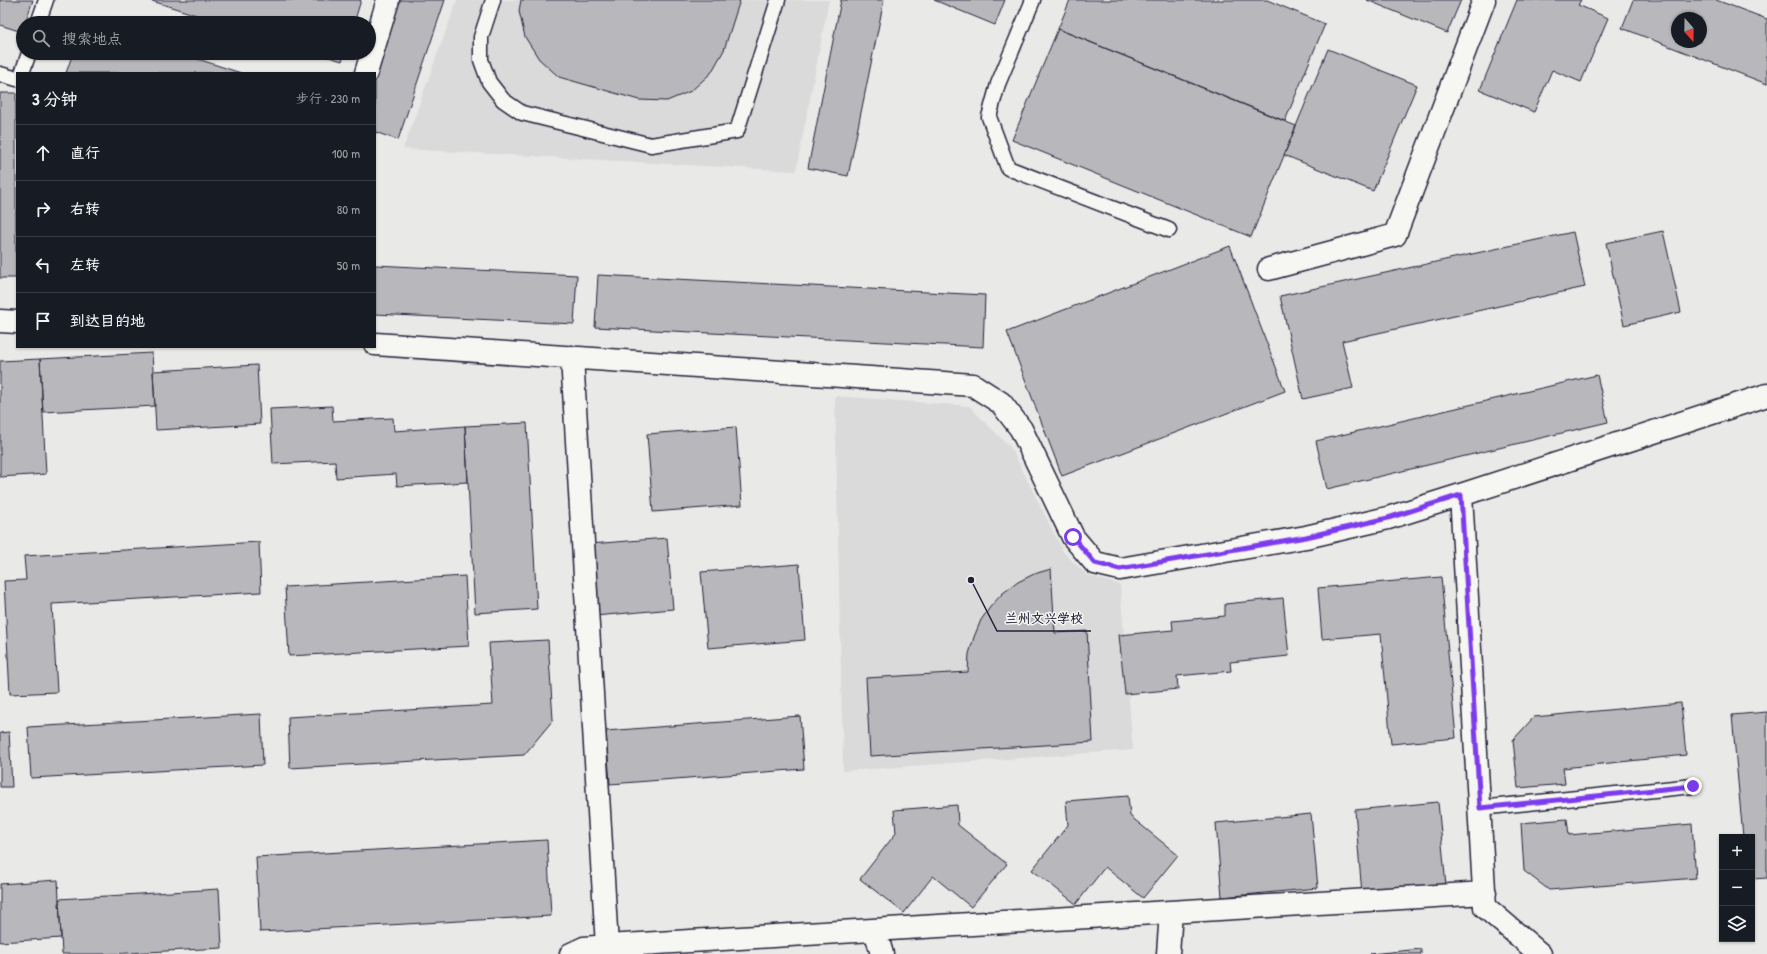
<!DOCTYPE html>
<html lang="zh">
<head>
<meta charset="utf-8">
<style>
	body { margin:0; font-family:"Patrick Hand","LXGW WenKai TC",sans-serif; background:#20242c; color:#f1f3f6 }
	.controls { position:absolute; right:12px; bottom:12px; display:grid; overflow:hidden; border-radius:0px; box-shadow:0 1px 3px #0004 }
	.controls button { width:36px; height:36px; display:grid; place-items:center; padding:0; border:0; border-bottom:1px solid #363941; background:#171b24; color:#f1f3f6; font:20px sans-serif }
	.compass { position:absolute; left:1671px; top:12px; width:36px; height:36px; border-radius:50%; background:#171b24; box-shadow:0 1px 3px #0004; rotate:160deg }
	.stop { position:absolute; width:12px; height:12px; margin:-9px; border:3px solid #7c3aed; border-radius:50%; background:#fff }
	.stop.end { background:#7c3aed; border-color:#fff; box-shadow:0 1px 4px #0008 }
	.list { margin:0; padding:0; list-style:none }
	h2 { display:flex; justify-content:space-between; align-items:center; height:52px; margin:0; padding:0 16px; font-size:17px }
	h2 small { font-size:13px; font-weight:400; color:#9ea1a6 }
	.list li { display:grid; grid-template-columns:26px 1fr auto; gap:12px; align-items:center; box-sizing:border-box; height:56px; padding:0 16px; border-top:1px solid #363941 }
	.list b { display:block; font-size:15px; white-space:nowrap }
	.list em { font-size:13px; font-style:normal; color:#9ea1a6 }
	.icon { flex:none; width:22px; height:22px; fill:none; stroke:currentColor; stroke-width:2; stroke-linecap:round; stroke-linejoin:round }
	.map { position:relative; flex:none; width:1767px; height:954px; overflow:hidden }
	.search { position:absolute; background:#171b24; box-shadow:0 1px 3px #0004; left:16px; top:16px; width:360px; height:44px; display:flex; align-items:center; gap:10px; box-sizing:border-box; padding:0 14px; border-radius:22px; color:#9ea1a6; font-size:15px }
	.panel { position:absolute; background:#171b24; box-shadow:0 1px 3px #0004; left:16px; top:72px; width:360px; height:276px; border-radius:0px }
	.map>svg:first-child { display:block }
	.built { fill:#dadada }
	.building { fill:#b8b8bc; stroke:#22223b; fill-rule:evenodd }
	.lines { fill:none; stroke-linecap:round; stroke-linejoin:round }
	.lane-casing { stroke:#22223b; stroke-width:17 }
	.street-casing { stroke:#22223b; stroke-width:25 }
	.lane { stroke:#f6f6f2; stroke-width:14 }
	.street { stroke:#f6f6f2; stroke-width:22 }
	.route { stroke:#7c3aed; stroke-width:5 }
	.leader { fill:none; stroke:#22223b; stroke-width:1.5 }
	.callout-dot { fill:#22223b; stroke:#f6f6f2; stroke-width:1.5 }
	.callout-label { font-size:13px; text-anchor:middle; font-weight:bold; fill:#22223b; stroke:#f6f6f2; stroke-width:3; stroke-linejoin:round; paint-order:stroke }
</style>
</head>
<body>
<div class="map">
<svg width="1767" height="954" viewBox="0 0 1767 954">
	<rect width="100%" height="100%" fill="#e9e9e7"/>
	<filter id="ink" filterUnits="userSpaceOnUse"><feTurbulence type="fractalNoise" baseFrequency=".025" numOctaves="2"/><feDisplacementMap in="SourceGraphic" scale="8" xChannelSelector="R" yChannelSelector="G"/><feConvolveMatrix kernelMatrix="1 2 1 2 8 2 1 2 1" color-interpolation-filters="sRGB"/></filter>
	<g filter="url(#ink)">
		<!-- built -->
		<path class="built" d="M457,0H829L796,171L403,149Z
			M835,396L969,406L1011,448L1064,553L1087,575L1120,585L1133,750L843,771Z"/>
		<!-- building -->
		<path class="building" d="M0,0H33L25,23H23L22,32L0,25Z
			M149,0H361L354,23H222Z
			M396,0H445L398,140L375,132V73Z
			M521,0H740L724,50L711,73L691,91L667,101L639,100L559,77L539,59L525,37L519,11Z
			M841,0H884L848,176L808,168Z
			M934,0H1005L995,25Z
			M1070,0H1267L1325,24L1285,121L1058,29Z
			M1367,0H1461L1447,33Z
			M1517,0H1581L1578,5L1608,18L1581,82L1552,70L1534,112L1480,90Z
			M1633,0H1716L1767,19V84L1622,28ZM1677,18H1701V42H1677Z
			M1058,29L1296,126L1251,237L1012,140Z
			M1328,49L1417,85L1373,191L1284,155Z
			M73,53H179L241,73H66Z
			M316,53H344L342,61Z
			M0,93H16V278H0Z
			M1663,231L1681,312L1624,325L1606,243Z
			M1573,232L1585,287L1342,341L1353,388L1303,399L1280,296Z
			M1230,246L1285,391L1062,476L1007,332Z
			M375,265L577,275L574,324L375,314Z
			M598,275L985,295L983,347L595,327Z
			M152,353L155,406L43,412L40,359Z
			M40,359L46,474L0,477V361Z
			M257,365L260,424L156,430L153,371Z
			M1597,375L1608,422L1327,489L1316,441Z
			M332,406L333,421L393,418L394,431L465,426L468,482L397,486L396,474L336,478L335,461L273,464L270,409Z
			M527,423L537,609L475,613L465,426Z
			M736,427L742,505L653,512L647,434Z
			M667,538L673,609L595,616L590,544Z
			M259,542L261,592L52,604L57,692L10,694L4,581L26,580L24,556Z
			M799,564L805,640L708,648L701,572Z
			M1051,569L1055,633L1087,631L1093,742L870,756L866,678L968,672L969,654L974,637L981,620L991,606L1003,593L1018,582L1034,574Z
			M465,576L469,646L289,656L285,587Z
			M1441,577L1456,738L1391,744L1381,634L1322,639L1318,588Z
			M1283,598L1289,656L1230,662L1231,671L1177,676L1178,689L1125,694L1119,635L1173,630L1172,621L1225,616V604Z
			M548,640L553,720L524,755L290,768L288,717L493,705L489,643Z
			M1681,703L1686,755L1563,768L1565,784L1518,788L1513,740L1534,717Z
			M1767,712V878L1752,879V837H1743L1732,715Z
			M261,714L263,765L31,778L28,727Z
			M800,716L804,769L610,784L606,731Z
			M9,732L12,787H0V733Z
			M1128,796L1130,816L1178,855L1143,898L1105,867L1076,904L1032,870L1068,825L1066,801Z
			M1438,802L1446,886L1362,894L1355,810Z
			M957,805L958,825L1007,864L971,907L933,876L904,913L860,879L896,833L894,810Z
			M1311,814L1318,888L1222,897L1216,823Z
			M1567,819L1569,835L1692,824L1696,878L1549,890L1524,871L1521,823Z
			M547,840L551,916L260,932L256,857Z
			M58,880L61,938L0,942V884Z
			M219,889L222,948L110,954H62L59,899Z
			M1421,949V954H1370Z"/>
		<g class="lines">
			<!-- lane casing -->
			<g class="lane-casing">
				<path id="lane" d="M493,0L481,37V60L489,82L503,100L522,113L651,145L737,131L778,0
					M1033,0L998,84L989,117L1008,168L1169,230
					M38,23L46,0
					M22,73L29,53
					M0,74L17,79
					M1480,808L1693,786"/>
			</g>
			<!-- street casing -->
			<g class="street-casing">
				<path id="street" d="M366,73L388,0
					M1269,269L1395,235L1484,0
					M0,321L17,322
					M375,344L973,385L1001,403L1021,429L1073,537L1095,563L1120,569L1306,537L1388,518L1461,495
					M572,357L607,946
					M875,930L882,954
					M571,954L584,948L607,946L1485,893
					M1168,954L1171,912
					M1540,954L1485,907L1461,495L1767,395"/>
			</g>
			<!-- lane -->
			<use href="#lane" class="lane"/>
			<!-- street -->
			<use href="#street" class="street"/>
		</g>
	</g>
	<g class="lines" filter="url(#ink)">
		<!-- route -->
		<path class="route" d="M1073,537L1095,563L1120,569L1306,537L1388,518L1461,495L1480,808L1693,786"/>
	</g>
	<!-- callouts -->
	<path class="leader" d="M971 580L997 631H1091"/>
	<circle class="callout-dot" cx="971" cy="580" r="4"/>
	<g class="callout-label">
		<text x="1044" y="623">兰州文兴学校</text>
	</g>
</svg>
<div class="controls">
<button>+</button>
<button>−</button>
<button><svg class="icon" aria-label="layers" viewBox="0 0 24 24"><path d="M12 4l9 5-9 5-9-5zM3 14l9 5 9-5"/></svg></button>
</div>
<svg class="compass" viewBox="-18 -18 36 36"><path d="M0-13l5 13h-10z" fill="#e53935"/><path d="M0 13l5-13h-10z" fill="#9ea1a6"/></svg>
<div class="stop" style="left:1073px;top:537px"></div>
<div class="stop end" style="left:1693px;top:786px"></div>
<div class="search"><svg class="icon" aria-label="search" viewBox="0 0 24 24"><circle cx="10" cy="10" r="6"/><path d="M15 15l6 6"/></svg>搜索地点</div>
<section class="panel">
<h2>3 分钟<small>步行 · 230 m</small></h2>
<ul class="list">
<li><svg class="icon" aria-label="ahead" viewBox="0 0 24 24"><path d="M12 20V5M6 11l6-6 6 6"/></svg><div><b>直行</b></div><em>100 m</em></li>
<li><svg class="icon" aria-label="right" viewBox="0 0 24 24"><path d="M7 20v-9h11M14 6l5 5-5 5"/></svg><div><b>右转</b></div><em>80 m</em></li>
<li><svg class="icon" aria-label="left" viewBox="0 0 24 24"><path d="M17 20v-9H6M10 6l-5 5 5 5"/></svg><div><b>左转</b></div><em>50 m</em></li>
<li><svg class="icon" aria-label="arrive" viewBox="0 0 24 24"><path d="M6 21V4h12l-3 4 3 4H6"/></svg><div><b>到达目的地</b></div></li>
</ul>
</section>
</div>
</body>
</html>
